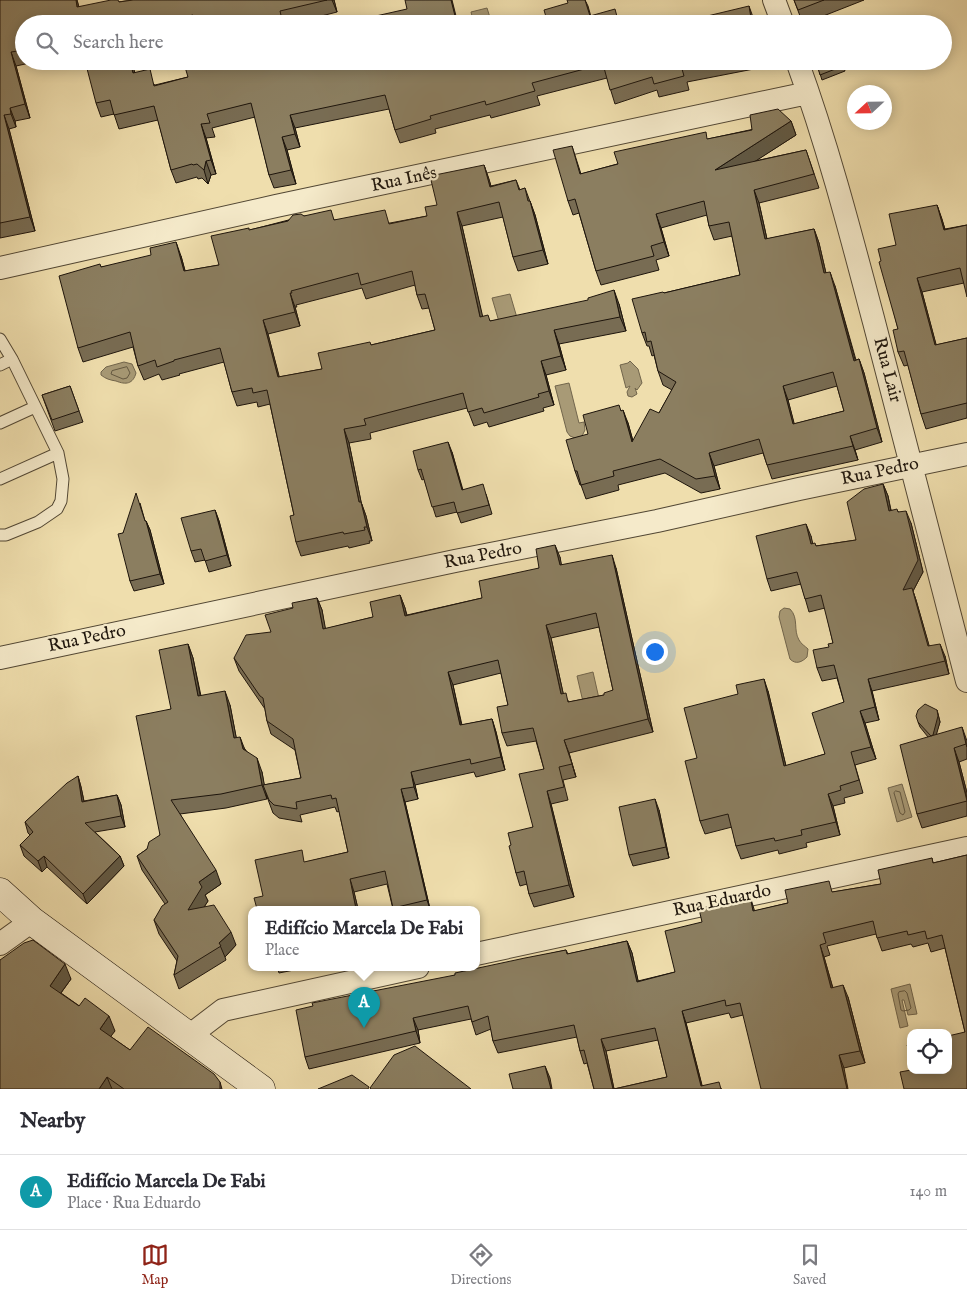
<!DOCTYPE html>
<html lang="en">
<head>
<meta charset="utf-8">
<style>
	body { margin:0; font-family:"IM FELL English",serif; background:#f7f7f7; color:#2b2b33 }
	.controls { position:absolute; right:15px; bottom:15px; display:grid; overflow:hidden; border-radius:10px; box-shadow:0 2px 12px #0003 }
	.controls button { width:45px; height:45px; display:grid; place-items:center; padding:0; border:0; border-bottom:1px solid #e1e1e2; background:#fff; color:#2b2b33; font:25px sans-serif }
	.compass { position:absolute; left:847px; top:85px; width:45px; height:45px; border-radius:50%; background:#fff; box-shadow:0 2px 12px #0003; rotate:248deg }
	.you { position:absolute; left:654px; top:651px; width:18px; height:18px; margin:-12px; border:4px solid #fff; border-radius:50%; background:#1a73e8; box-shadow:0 0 0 8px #1a73e833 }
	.badge { display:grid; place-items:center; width:32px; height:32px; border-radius:50%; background:#8f2418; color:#fff; font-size:16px; font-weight:700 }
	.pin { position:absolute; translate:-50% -41px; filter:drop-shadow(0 1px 2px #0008) }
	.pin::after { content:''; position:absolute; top:26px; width:18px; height:15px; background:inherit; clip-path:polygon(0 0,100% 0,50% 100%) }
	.popup { position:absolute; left:248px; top:906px; width:232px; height:65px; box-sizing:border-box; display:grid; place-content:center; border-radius:10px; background:#fff; filter:drop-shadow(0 1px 4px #0005); font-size:16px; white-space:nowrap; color:#7c7c81 }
	.popup b { font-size:19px; color:#2b2b33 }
	.popup::after { content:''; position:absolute; left:50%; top:100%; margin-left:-10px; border:10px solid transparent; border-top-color:#fff }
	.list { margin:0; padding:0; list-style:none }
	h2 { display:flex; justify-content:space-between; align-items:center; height:65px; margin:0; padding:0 20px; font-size:21px }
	h2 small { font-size:16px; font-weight:400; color:#7c7c81 }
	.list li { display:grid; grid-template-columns:32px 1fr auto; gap:15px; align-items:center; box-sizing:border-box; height:75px; padding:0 20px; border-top:1px solid #e1e1e2 }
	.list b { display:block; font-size:19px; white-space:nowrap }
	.list p { margin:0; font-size:16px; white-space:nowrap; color:#7c7c81 }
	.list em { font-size:16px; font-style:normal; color:#7c7c81 }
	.icon { flex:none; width:28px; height:28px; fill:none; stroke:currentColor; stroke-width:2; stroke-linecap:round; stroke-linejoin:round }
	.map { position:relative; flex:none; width:967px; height:1089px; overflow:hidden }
	.search { position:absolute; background:#fff; box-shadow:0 2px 12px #0003; left:15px; right:15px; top:15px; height:55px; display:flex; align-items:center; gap:12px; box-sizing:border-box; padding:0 18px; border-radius:28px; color:#7c7c81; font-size:19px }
	.sheet { height:140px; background:#fff }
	nav { display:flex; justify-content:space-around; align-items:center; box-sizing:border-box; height:70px; border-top:1px solid #e1e1e2; background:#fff; font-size:14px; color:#7c7c81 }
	nav a { display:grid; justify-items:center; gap:2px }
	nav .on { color:#8f2418 }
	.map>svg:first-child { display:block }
	.water { fill:#a89a76; stroke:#71654c }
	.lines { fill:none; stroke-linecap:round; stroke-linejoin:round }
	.shore { stroke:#635841; stroke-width:1 }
	.service-casing { stroke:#524734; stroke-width:13 }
	.minor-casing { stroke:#524734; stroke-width:24 }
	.secondary-casing { stroke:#1e150c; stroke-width:29 }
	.service { stroke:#f5eaca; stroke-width:11 }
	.minor { stroke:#f5eaca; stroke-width:22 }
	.secondary { stroke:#f5eaca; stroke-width:28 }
	.wall { fill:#786c53; stroke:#1e150c; fill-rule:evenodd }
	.shaded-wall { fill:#615843; stroke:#1e150c }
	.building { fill:#8b7e60; stroke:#1e150c; fill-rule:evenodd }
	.labels { text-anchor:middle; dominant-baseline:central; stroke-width:4.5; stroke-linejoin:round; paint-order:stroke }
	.street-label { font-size:18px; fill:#1e150c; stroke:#f5eaca }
</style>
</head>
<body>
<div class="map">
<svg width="967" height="1089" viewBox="0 0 967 1089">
	<rect width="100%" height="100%" fill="#efdead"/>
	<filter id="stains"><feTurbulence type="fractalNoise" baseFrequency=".004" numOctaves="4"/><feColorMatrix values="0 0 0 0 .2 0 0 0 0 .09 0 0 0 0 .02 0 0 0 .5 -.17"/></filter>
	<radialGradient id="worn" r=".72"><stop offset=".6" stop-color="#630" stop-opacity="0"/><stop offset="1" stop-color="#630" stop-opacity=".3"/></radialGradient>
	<!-- water -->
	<path class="water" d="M487,8L492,24H474L471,12Z
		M510,294L520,328L502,332L492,298Z
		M630,361L638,369L642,383L637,390L635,388L637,394L632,397L628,396L627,392L630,386L626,388L620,365L628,363Z
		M124,362L132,364L136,373C133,384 126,385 116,381C110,380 106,379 101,375V372L106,367Z
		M569,383L579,423L584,422L585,430L582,436L575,438L570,436L567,432L555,386Z
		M784,608L790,609C799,618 793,630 799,640C801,644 805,646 808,649L807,657C802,662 796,665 790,659L779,617L780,611Z
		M593,672L600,703L584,706L577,676Z
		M902,784L912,817L897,822L888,788Z
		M910,984L917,1014L908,1015L904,1000H902L908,1026L900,1028L891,989Z"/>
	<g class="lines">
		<!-- shore -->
		<path class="shore" d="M127,367L130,373L127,378L123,379L111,374L112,371Z
			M896,791L900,792L905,812L903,815L900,813L894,793Z
			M905,991L907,993L911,1008L909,1010L903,1011L901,1010L898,994L899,992Z"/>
		<!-- service casing -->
		<g class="service-casing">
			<path id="service" d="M0,339L12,359L58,453L63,479L61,501L57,509L38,522L6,535H0
				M0,365L12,359
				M0,423L35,407
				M0,479L58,453"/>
		</g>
		<!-- minor casing -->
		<g class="minor-casing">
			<path id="minor" d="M774,0L783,24
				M797,61C828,146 851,235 874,322C906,442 936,562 967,681
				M0,268L276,206L808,93
				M0,658L455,561L657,521L799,489L967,454
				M0,944L32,921
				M476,954L967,848
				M189,1036L223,1010L418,967"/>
		</g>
		<!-- secondary casing -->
		<g class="secondary-casing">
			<path id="secondary" d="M0,892L32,921L261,1089"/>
		</g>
		<!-- service -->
		<use href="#service" class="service"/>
		<!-- minor -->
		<use href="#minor" class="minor"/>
		<!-- secondary -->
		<use href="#secondary" class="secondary"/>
	</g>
	<!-- wall -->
	<path class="wall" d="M0,0H77L79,7L133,0H334L337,12L290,24H24V61H39L16,66L30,118L15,121L16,127L9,129L35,231L0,238Z
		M794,0H864L803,24Z
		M205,61H762L764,67L687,82L689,90L659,97L657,90L615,104L607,78L537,96L540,105L491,118L490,115L435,129L436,133L400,143L395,130L389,109L295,128L300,147L287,150L296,184L274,188L269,175L255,117L212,128L215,137L206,138L216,174L211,175L208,184L202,178L198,179L197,177L176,183L171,170L158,120L119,129L114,114L101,117L96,103L134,73L155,85L188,77L205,63Z
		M816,61H842L845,71L822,80Z
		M791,121L796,135L755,161L806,150L819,188L759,203L767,239L814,229L819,243L826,273L835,286L856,360L859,359L864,373L882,442L855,450L858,460L772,479L763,453L714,466L720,489L701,493L665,473L618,485L619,490L586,499L581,485H580L575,471L588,434L621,410L628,423L633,441L659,413L672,390L663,385L658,371L654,355L652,356L649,346H647L642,333L664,293L740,275L732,236L714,240L709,226L707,215L661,228L669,256L656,260L659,270L601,285L596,271L579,213L573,215L568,201L572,146L581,174L708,139ZM837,386L844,411L794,424L788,400Z
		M484,165L491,186L516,180L520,190L525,188L535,215L548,264L518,271L513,257L503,217L462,226L482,316L490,321L619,304L626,331L559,344L566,370L546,375L554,405L543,408L544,411L489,427L487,422L474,426L467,408L370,433L371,439L349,443L361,502L366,516L372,541H369L370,543L349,548L348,546L301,556L296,542L294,515L270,404L258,407L257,402L237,406L232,392L224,362L179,374L180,375L162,380L159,374L144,380L138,366L133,347L83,362L78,348L101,267L181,256L185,271L219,265L250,230L304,216L335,220L390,223L427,216L437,205ZM415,285L417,295L422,309L429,308L435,330L371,345L322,369L279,377L268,334L300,326L295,307H297L296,305L362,288L366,299Z
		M937,205L945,229L967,225L964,283L922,292L936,345L967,338V418L926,429L921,414L908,365L904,366L898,352V329L881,261L896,245Z
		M70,386L83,422L55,431L42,395Z
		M452,452L463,490L486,494L492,514L461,523L457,512L436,517L424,479L422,480L418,470Z
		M883,484L888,496L891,510L899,512L911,523L923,572L913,591L916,600L929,646L945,656L949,674L872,691L879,720L865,723L876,759L855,765L863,793L844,798L845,803L833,806L840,835L806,843L807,847L779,854L778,850L741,859L736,846L732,827L705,834L700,821L697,758L738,694L768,691L786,766L825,754L844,702L837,678L822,681L817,668L829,647L833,643L825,608L809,612L801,584L771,591L767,579L811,536L812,544L816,546L856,540Z
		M140,503L145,521H146L150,530L164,584L134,591L130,581L123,533Z
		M215,510L219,521L231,566L209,572L205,560L195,562L191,551Z
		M560,557L561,565L616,568L653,732L569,753L576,777L563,780L568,800L551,804L574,897L534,907L529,894L527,884L520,886L516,873L511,845L533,827L544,769L536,741L507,746L502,733L508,705L501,673L453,685L462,725L492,719L496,732L505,770L476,777L474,772L415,785L418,799L405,802L430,909H393L387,884L354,892L358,909H257L263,896L306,862L348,852L339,811L337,812L335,807L300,815L302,822L279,818L273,813L266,794L267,799L226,808L180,814L221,884L205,895L208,901L204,907L236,945L225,957L226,960L179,989L174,975L177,961L159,934L154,920L165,904L142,870L137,856L147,849L160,835L171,709L188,644L193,658L201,696L230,705L236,737L262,772L264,785L301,778L295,750L271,734L267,721L265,709L239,671L234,658L271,632L293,608L317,598L322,610L325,629L373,617L400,595L405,608L407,615L482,598ZM599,627L613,690L604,695L569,702L563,693L551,638Z
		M937,710L940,722L936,734L967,743V759L959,762L967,793V816L922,828L917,814L928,737L920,727L918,722Z
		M78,776L81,787L84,801L117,795L121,805L125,827L95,832L120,856L124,866L87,904L47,867L42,872L24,856L20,845L30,835L28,833L25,822Z
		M659,810L669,858L633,866L629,855Z
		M967,855V1089L948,1070L965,1032L945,948L931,952L928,943L913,947L911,944L882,951L876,934L827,946L830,955L824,957L833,988L848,997L865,1063L844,1068L743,1015L731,1018L729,1013L686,1023L702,1086L722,1089H594L587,1063L584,1064L580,1051L577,1037L498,1053L493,1041L491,1029L476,1035L471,1019L418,1030L420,1043L309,1069L305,1057L455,975L566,950L568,954L627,941L632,953L638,981L675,972L755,911L833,892L881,884L932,858L933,863ZM658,1040L667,1077L614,1089L606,1051Z
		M33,940L71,979L61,993L115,1031L110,1036L130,1050L220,1082L222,1089H0Z
		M277,967H309L279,973Z"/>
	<!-- shaded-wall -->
	<path class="shaded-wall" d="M76,0H77L82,21L77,7Z
		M332,0H334L337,12Z
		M451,0H452L458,24H457Z
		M585,0L588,6L593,24L590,16Z
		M749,6L754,20V24H752Z
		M11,52L16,66L30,118L25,104Z
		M130,61H132L138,86L133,73Z
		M10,108L15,121L16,127L11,114Z
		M4,115L9,129L35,231L30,217Z
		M290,115L295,128L300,147L295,134Z
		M791,121L796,135L720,184L715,170Z
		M201,124L206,138L216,174L211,160Z
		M282,137L287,150L296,184L291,170Z
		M206,161L211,175L208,184L204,170Z
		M484,165L489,179L495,201L490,187Z
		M754,190L759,203L770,253L765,239Z
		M530,201L535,215L548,264L543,250Z
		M937,205L942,219L949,244L944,230Z
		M457,212L462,226L486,331L480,317Z
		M656,214L661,228L669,256L664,242Z
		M814,229L819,243L829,287L824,273Z
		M176,242L181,256L189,285L184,271Z
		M830,272L835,286L859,374L854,361Z
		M917,278L922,292L940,359L935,345Z
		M614,290L619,304L626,331L620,317Z
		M290,293L295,307L300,326L295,312Z
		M263,320L268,334L283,391L278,377Z
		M554,330L559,344L566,370L561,356Z
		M859,359L864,373L882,442L877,428Z
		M541,361L546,375L554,405L549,391Z
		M783,386L788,400L798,438L793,424Z
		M623,410L628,423L637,456L632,442Z
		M344,429L349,443L364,516L359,502Z
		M850,436L855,450L858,460L853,446Z
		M448,442L452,452L465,500L462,490Z
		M709,453L714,466L720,489L715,476Z
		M883,484L888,496L893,523L889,511Z
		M361,502L366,516L372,541L367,527Z
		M215,510L219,521L231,566L227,555Z
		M906,511L911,523L923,572L913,591L916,600L933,659L928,646L903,590Z
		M146,521L150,530L164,584L160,574Z
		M806,524L811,536L816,557L811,544Z
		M555,545L560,557L564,578L560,565Z
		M612,555L616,568L653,732L648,719Z
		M400,595L405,608L409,629L405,616Z
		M317,598L322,610L328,642L323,629Z
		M546,625L551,638L566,706L561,694Z
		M188,644L193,658L203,710L198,696Z
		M940,644L945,656L949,674L945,661Z
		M448,672L453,685L464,738L460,725Z
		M764,679L768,691L789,779L784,766Z
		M868,679L872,691L879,720L875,707Z
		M225,691L230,705L239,752L234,738Z
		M937,710L940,722L934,743L932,738Z
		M860,711L865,723L876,759L871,747Z
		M492,719L496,732L505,770L501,757Z
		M962,727L967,741V747L966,744Z
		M240,737L245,750L243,749Z
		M564,740L569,753L576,777L572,764Z
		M954,748L959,762L967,793V799Z
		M257,758L262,772L267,799L262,785Z
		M411,772L415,785L418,799L414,787Z
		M78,776L81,787L86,812L82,802Z
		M401,789L405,802L430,909L427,900Z
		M547,791L551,804L574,897L569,885Z
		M828,794L833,806L840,835L836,822Z
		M117,795L121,805L125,827L121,816Z
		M655,799L659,810L669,858L666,847Z
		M44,856L47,867L42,872L38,861Z
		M120,856L124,866L87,904L83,894Z
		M216,870L221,884L205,895L208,901L193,924L188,910L199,882Z
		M350,879L354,892L358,909H356Z
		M750,896L754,909L758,924L753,911Z
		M231,932L236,945L225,957L219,943Z
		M627,941L632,953L641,994L637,982Z
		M820,945L824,957L836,1000L831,988Z
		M65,964L71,979L55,1001L50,986Z
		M843,985L848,997L865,1063L860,1051Z
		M682,1011L686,1023L703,1089H702Z
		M109,1016L115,1031L105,1044L100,1029Z
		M413,1018L418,1030L420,1043L416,1031Z
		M601,1039L606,1051L614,1089H613Z
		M839,1055L844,1068L848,1089H847Z
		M545,1066L550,1078L552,1089H551Z
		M107,1077L112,1089H99Z"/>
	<!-- building -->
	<path class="building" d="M0,0H76L77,7L111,0H118L119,2L133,0H327L280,11L283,24H196L193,15L151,24H24V50L11,52L25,104L10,108L11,114L4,115L30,217L0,223Z
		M405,0H451L457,24H369L367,18L407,9Z
		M567,0H585L590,16L615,9L619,24H548L544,10L568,3Z
		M794,0H824L798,10Z
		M749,6L752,24H674Z
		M85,61H130L133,73L150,69L154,86L188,77L185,67L205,63V61H719L682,69L684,76L654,84L652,77L610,90L603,64L532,83L535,91L486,105L485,101L430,116L431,119L395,130L385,95L290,115L295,134L282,137L291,170L269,175L251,103L207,114L210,123L201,124L211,160L206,161L204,170L197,164L193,165L192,164L171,170L154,106L114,115L110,100L96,103Z
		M816,61H842L843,66L820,75Z
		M778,109L791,121L715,170L806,150L814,174L754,190L765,239L814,229L824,273L830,272L854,361L859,359L877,428L850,436L853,446L767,465L759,439L709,453L715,476L696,479L660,459L613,471L614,476L581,485L577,471H575L566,440L588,434L583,415L619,405L621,411L623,410L632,442L650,409L659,413L676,382L658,371L651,341L647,342L645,332L642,333L632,299L663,292L664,293L740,275L729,222L709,226L704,201L656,214L664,242L651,246L654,256L596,271L575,199L568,201L553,150L572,146L580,174L618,164L614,152L706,132L707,139L752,130L750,115ZM833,372L844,411L793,424L783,386Z
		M484,165L490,187L516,180L519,190L525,188L528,201H530L543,250L513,257L499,202L457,212L480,317L488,315L490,321L588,300V298L614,290L620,317L554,330L561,356L541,361L549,391L538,394L539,397L484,413L482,408L468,412L463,393L364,419L366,425L344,429L359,502H361L367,527H364L365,530L344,534L343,532L296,542L290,516L294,515L267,390L253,393L252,388L232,392L220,348L174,360V361L157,367L155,360L138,366L130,332L78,348L59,276L100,264L101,267L151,255L150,248L176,242L184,271L219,265L211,236L249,228V230L288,221L293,215L301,214L304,216L331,210L334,220L385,210L389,224L427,216L425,207L437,205L430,176ZM412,271L417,295L425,294L435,330L371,345L370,342L318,353L322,369L278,377L263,320L295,312L290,293H292L291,291L358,273L361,285Z
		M937,205L944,230L967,225V297L960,268L917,278L935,345L967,338V403L921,414L904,351L898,352L893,330L898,329L879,262L881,261L878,249L896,245L889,214Z
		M70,386L79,411L52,420L42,395Z
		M448,442L462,490L483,484L489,505L457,513L454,502L432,507L421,469L418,470L413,451Z
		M883,484L889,511L897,509L898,512L906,511L918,560L903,590L912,588L928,646L940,644L945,661L868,679L875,707L860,711L871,747L851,752L859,780L840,786L841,790L828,794L836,822L801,830L802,835L775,841L774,838L736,846L728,814L700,821L685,761L697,758L684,708L738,694L736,685L764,679L784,766L825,754L812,713L844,702L834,665L817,668L813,650L829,647L828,644L833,643L821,595L805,599L797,572L767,579L756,536L806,524L811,544L815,543L816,546L856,540L847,502L864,489Z
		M136,493L145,521H146L160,574L130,581L118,534L123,533Z
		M215,510L227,555L205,561L201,549L191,551L181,518Z
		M555,545L560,565L612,555L648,719L564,740L572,764L559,767L564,787L547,791L569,885L529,894L524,871L516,873L509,846L511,845L508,833L533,827L519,774L544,769L533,728L502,733L497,707L508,705L498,660L448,672L460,725L492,719L501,757L471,764L470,759L411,772L414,787L401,789L427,900L393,908L385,871L350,879L356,909H257L254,898L263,896L255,860L302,850L304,862L348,852L336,798L332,799L331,795L296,802L297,809L274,805L269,800L263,785L301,778L293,739L267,721L263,698L260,696L234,658L246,635L271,632L265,615L293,608L292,603L317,598L323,629L373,617L370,602L400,595L405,616L482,598L479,581L539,568L536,549ZM596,613L613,690L604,693V695L568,702L566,693L561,694L546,625Z
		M188,644L198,696L225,691L234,738L240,737L243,749L257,758L262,785L221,794L171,800L216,870L199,882L202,887L188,910L214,905L231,932L219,943L221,946L174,975L178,956L154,920L162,906L168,902L137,856L147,849L149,842L160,835L136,716L171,709L159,650Z
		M925,704L937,710L938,716L933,735L931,736L918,722L916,716L918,710Z
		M962,727L966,744L954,748L967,801L917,814L900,745Z
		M78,776L82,802L117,795L121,816L85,823L120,856L83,894L44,856L38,861L20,845L33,832L25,822L67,783Z
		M655,799L666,847L629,855L619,807Z
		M967,855V1089H904L900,1072L911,1070H948V1036L965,1032L942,935L927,939L925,931L908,935L907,931L877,938L873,921L823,933L826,943L820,945L831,988L843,985L860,1051L839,1055L847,1089H761L740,1003L726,1006L725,1000L682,1011L701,1086L719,1082L721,1089H614L667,1077L655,1028L601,1039L613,1089H594L584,1050L580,1051L574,1025L493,1041L488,1016L472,1022L468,1006L413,1018L416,1031L305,1057L296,1010L313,1006L312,1003L455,975V973L525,958L566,950L567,954L627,941L637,982L675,972L665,931L702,922L699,909L750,896L753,911L788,903L785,890L829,881L832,892L881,884L878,870L932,858L933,863Z
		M33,940L65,964L50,986L79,1006L85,998L109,1016L100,1029L130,1050L148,1027L214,1074L220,1082V1089H124L107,1077L99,1089H0V960L24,943Z
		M911,1044V1054L907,1045Z
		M415,1046L471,1089H371L370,1088L394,1055Z
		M545,1066L551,1089H513L509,1074Z
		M352,1075L369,1087L368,1089H318Z"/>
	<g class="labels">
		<!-- street labels -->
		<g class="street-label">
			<text transform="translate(404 180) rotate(-12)">Rua Inês</text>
			<text transform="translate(887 370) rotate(75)">Rua Lair</text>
			<text transform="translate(880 472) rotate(-12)">Rua Pedro</text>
			<text transform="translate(483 556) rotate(-11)">Rua Pedro</text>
			<text transform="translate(87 639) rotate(-12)">Rua Pedro</text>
			<text transform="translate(722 901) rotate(-12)">Rua Eduardo</text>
		</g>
	</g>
	<rect width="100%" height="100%" filter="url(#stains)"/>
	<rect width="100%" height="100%" fill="url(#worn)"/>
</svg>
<div class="controls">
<button><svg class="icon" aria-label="locate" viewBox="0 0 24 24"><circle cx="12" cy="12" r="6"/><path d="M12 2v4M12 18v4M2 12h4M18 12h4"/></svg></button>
</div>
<svg class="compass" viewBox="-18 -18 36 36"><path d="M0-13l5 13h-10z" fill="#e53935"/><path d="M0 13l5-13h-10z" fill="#7c7c81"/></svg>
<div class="you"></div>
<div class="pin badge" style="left:364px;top:1028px;background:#0f9aa8">A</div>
<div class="popup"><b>Edifício Marcela De Fabi</b>Place</div>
<div class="search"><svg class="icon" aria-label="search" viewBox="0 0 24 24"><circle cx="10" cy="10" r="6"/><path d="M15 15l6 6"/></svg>Search here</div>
</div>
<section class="sheet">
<h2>Nearby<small></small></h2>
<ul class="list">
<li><span class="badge" style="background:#0f9aa8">A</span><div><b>Edifício Marcela De Fabi</b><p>Place · Rua Eduardo</p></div><em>140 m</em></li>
</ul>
</section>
<nav>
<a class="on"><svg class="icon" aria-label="map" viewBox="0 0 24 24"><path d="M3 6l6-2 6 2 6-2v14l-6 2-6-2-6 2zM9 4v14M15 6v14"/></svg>Map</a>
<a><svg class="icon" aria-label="directions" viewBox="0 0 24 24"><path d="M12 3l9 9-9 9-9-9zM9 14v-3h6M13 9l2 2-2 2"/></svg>Directions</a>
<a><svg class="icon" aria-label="saved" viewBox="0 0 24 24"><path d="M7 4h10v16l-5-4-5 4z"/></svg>Saved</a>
</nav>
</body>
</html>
